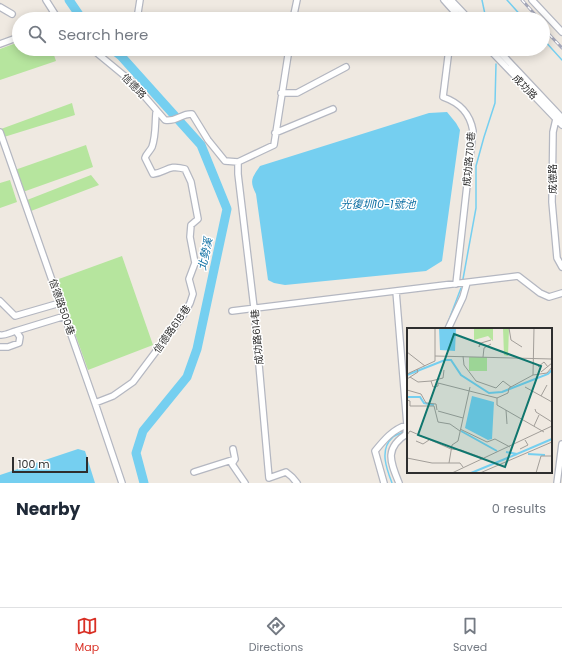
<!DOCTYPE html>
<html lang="en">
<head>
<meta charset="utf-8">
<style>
	body { margin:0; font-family:Poppins,"Noto Sans TC",sans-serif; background:#f2f2f3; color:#1f2937 }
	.scale { position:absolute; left:12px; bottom:10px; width:76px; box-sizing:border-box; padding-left:4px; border:2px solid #2e2e2e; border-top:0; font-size:11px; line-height:14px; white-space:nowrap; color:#2e2e2e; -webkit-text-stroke:3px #fff; paint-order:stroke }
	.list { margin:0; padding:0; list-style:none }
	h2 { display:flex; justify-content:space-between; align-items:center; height:52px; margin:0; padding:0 16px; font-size:17px }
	h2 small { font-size:13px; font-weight:400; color:#747a83 }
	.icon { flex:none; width:22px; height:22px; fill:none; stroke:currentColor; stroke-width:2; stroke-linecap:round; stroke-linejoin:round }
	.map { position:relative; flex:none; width:562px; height:483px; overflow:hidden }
	.search { position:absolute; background:#fff; box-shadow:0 2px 10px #0003; left:12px; right:12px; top:12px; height:44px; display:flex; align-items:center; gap:10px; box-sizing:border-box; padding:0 14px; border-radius:22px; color:#747a83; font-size:15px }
	.sheet { height:124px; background:#fff }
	nav { display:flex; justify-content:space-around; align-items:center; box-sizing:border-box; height:56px; border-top:1px solid #e0e1e3; background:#fff; font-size:11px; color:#747a83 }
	nav a { display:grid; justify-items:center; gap:2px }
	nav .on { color:#d93025 }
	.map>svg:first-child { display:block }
	.green { fill:#b6e59e }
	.water { fill:#75cff0 }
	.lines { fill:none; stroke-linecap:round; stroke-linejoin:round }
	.stream { stroke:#75cff0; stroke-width:1.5 }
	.river { stroke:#75cff0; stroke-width:9 }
	.minor-casing { stroke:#b4b7c1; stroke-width:8 }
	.minor { stroke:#fff; stroke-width:5.5 }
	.rail-casing { stroke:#a3a6b8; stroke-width:3 }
	.rail { stroke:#fff; stroke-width:1.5; stroke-dasharray:4.5; stroke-linecap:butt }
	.labels { text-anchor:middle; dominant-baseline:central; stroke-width:3; stroke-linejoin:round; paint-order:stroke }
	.street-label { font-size:10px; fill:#2e2e2e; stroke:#fff }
	.water-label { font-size:11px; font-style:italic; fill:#0d6fa3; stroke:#fff }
	.inset-river { fill:none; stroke:#75cff0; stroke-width:2 }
	.inset-road { fill:none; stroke:#a29e99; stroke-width:1 }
	.view { fill:#0f766e; fill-opacity:0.15; stroke:#0f766e; stroke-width:2 }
	.inset-edge { fill:none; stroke:#2e2e2e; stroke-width:2 }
</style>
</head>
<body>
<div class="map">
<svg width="562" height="483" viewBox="0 0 562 483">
	<rect width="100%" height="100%" fill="#efe9e1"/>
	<!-- green -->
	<path class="green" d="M19,42V49H52L56,61L0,80V49Z
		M72,103L75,115L4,137L1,129Z
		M86,145L93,167L20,193L12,171Z
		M91,175L99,185L31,211L27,215L22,202Z
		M10,180L17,202L0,208V183Z
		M122,256L153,345L88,370L56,280Z"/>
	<!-- water -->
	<path class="water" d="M447,112L456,123L460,130L442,261L426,271L285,285L274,283L268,280L256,194C249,180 252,178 260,166L429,113Z
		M78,449L85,451L95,483H0V475Z"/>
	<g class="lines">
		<!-- stream -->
		<path class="stream" d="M482,0L486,19
			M507,0L524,19
			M543,39L562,60
			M463,279L476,208V166L484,137L495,103L496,64
			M447,325L461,288
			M392,483C387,470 379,450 392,438C394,435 400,434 403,432"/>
		<!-- river -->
		<path class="river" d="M69,0L82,19
			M112,49L121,56L201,145L227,209L197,349L187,377L143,431L136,453L144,483"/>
		<!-- minor casing -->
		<g class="minor-casing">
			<path id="minor" d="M46,0L58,19
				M444,0L461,19
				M451,0L469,19
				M532,0L562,32
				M0,7L12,14
				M137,19L140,0
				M293,19L297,0
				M0,44L19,37
				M92,49L132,82L165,120C178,122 181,113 192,114L208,140L225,161L238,162L274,145L289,49
				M449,49L443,97C460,103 470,113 473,131L456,284
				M489,49L562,125
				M497,49L562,118
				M281,93H297L346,67
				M560,116L556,119L553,132L552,202L557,258L562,267
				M0,132L95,403L122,483
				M275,133L333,109
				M238,162V174L254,308L269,478L286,472L292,477L297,483
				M396,291L407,425
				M0,301L15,316L60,303
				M232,311L518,276L540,293L549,297L562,293
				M448,329L463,297L467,283
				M16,331L65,316
				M0,335C5,336 11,332 16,331L20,337L19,343L8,347H0
				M95,403L113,396L133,382L184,314L190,303L193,294L189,279L195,263L190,237L191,225L198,219L191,182L185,169C168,164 167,172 153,174L145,158C146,154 150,151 152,147C156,136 155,124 156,113L157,111
				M233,449L235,459
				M194,472L235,459L232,464L245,483
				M384,483L375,451C384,440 393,429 407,425L406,434
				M399,483C390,461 384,448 408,433
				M557,483L562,444"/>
		</g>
		<!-- minor -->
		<use href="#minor" class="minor"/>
		<!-- rail casing -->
		<g class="rail-casing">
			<path id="rail" d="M522,0L539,19
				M543,28L562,48"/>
		</g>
		<!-- rail -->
		<use href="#rail" class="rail"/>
	</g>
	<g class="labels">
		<!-- street labels -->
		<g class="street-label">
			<text transform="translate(134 86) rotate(46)">信德路</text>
			<text transform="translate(525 87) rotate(45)">成功路</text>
			<text transform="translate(469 159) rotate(-85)">成功路710巷</text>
			<text transform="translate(552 179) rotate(-90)">成德路</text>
			<text transform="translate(62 307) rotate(71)">信德路500巷</text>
			<text transform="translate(172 329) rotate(-55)">信德路618巷</text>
			<text transform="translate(257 337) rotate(-95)">成功路614巷</text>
		</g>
		<!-- water labels -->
		<g class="water-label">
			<text x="378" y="204">光復圳10-1號池</text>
			<text transform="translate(205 254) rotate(-78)">北勢溪</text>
		</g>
	</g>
	<!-- overview -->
	<g transform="translate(407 328)">
		<rect width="145" height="145" fill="#efe9e1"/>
		<path d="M67,0H86V13L81,8L67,12ZM96,0H102L101,28L97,27ZM62,29H80V43H62Z" fill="#b6e59e"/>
		<path d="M32,0H49L48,23L33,22ZM65,68L87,74L85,111L81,112L58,100Z" fill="#75cff0"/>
		<path class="inset-river" d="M0,47L38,32H44L54,47L82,65L95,64L141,46L145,42M0,69H13L17,75L27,77M54,103L90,123M99,124L110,126L145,111M121,126L138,127M64,145L110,126"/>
		<path class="inset-road" d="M102,0L104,12L115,19M73,14L72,19L74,15L84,12M0,24L18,38M28,28L145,31M56,28L57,37L69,53L89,60L96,53L104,59M76,29L77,20L84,16M131,39L137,34L141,39M134,44L145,35M0,46L28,33V0M126,47L127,0M3,49L11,54L24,53L26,59L31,58V55L90,70M0,51L11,44L10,41M24,53L36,50L37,42M118,59L145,74M0,62L14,66L19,75L29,76L30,82M134,68L140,57M0,72L3,73V78H27L31,94L43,96L53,103M128,81L129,84L145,94M99,82L100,96M31,83L56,90M127,98L132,87M53,101L80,114L88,111L103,119M137,104L90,77V70L101,65L102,60L126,47L140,45L145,39M0,107L3,103L44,121L54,122L76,130M9,113L16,116L22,112M113,121L121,117L118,112M0,130L25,135H53L56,139M42,135L45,117L51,113L63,59M45,145L145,98M73,145L145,114M129,145L134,128H145"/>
		<path class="view" d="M47,6L134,38L98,139L11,107Z"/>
		<rect width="145" height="145" class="inset-edge"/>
	</g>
</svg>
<div class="scale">100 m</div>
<div class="search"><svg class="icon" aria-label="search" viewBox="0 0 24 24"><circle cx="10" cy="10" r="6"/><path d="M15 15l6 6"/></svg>Search here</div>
</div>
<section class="sheet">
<h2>Nearby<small>0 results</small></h2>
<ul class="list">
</ul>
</section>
<nav>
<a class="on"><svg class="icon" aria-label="map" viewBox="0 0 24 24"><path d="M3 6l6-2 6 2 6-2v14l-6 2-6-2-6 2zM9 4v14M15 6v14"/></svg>Map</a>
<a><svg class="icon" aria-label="directions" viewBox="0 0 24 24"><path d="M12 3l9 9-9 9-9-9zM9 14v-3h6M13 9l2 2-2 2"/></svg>Directions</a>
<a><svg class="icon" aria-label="saved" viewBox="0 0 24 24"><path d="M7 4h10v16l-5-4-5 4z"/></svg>Saved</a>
</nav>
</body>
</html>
